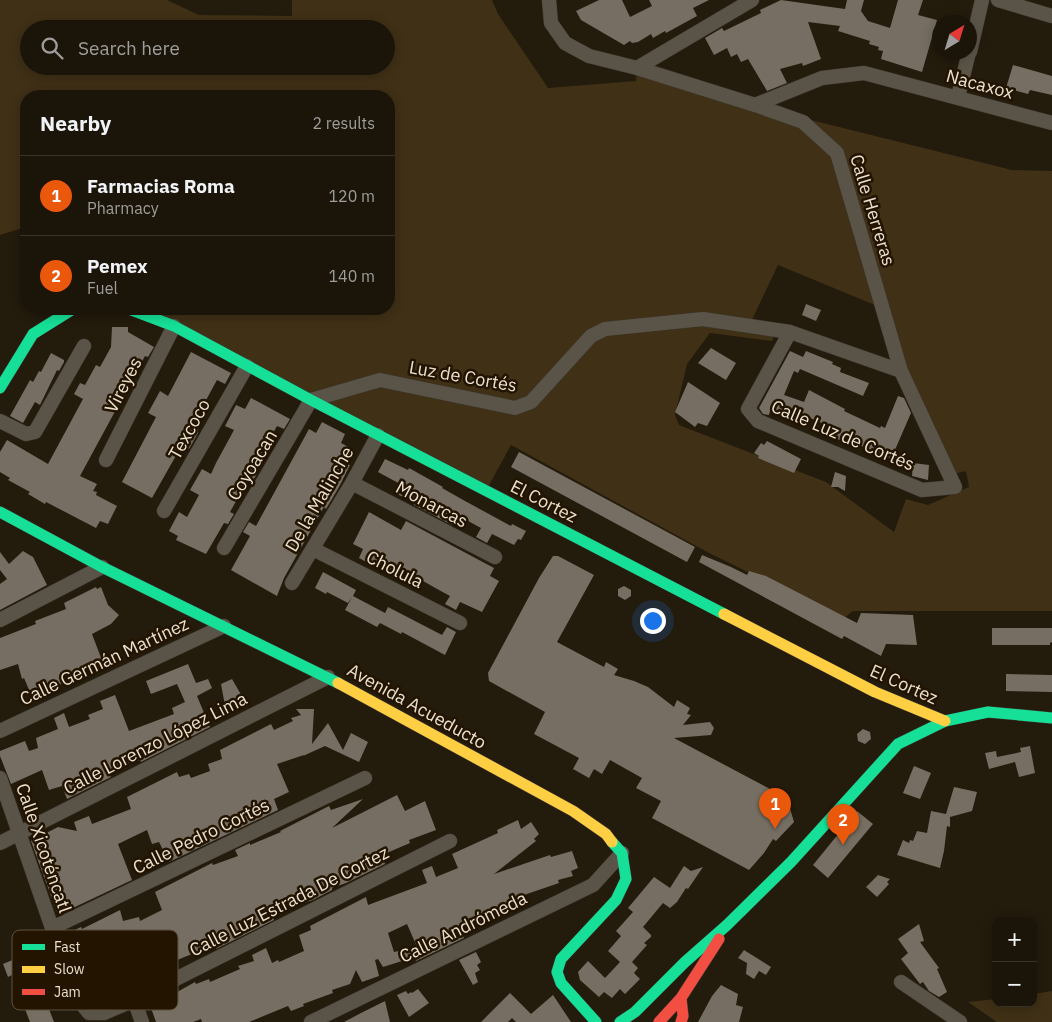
<!DOCTYPE html>
<html lang="en">
<head>
<meta charset="utf-8">
<style>
	body { margin:0; font-family:"IBM Plex Sans",sans-serif; background:#231d12; color:#f1f3f6 }
	.controls { position:absolute; right:15px; bottom:15px; display:grid; overflow:hidden; border-radius:10px; box-shadow:0 2px 12px #0003 }
	.controls button { width:45px; height:45px; display:grid; place-items:center; padding:0; border:0; border-bottom:1px solid #38332a; background:#1a1409; color:#f1f3f6; font:25px sans-serif }
	.compass { position:absolute; left:932px; top:15px; width:45px; height:45px; border-radius:50%; background:#1a1409; box-shadow:0 2px 12px #0003; rotate:38deg }
	.you { position:absolute; left:652px; top:620px; width:18px; height:18px; margin:-12px; border:4px solid #fff; border-radius:50%; background:#1a73e8; box-shadow:0 0 0 8px #1a73e833 }
	.badge { display:grid; place-items:center; width:32px; height:32px; border-radius:50%; background:#ea580c; color:#fff; font-size:16px; font-weight:700 }
	.pin { position:absolute; translate:-50% -41px; filter:drop-shadow(0 1px 2px #0008) }
	.pin::after { content:''; position:absolute; top:26px; width:18px; height:15px; background:inherit; clip-path:polygon(0 0,100% 0,50% 100%) }
	.list { margin:0; padding:0; list-style:none }
	h2 { display:flex; justify-content:space-between; align-items:center; height:65px; margin:0; padding:0 20px; font-size:21px }
	h2 small { font-size:16px; font-weight:400; color:#9f9e9c }
	.list li { display:grid; grid-template-columns:32px 1fr auto; gap:15px; align-items:center; box-sizing:border-box; height:80px; padding:0 20px; border-top:1px solid #38332a }
	.list b { display:block; font-size:19px; white-space:nowrap }
	.list p { margin:0; font-size:16px; white-space:nowrap; color:#9f9e9c }
	.list em { font-size:16px; font-style:normal; color:#9f9e9c }
	.icon { flex:none; width:28px; height:28px; fill:none; stroke:currentColor; stroke-width:2; stroke-linecap:round; stroke-linejoin:round }
	.map { position:relative; flex:none; width:1052px; height:1022px; overflow:hidden }
	.search { position:absolute; background:#1a1409; box-shadow:0 2px 12px #0003; left:20px; top:20px; width:375px; height:55px; display:flex; align-items:center; gap:12px; box-sizing:border-box; padding:0 18px; border-radius:28px; color:#9f9e9c; font-size:19px }
	.panel { position:absolute; background:#1a1409; box-shadow:0 2px 12px #0003; left:20px; top:90px; width:375px; height:225px; border-radius:20px }
	.map>svg:first-child { display:block }
	.green { fill:#3f3016; fill-rule:evenodd }
	.building { fill:#766e62; fill-rule:evenodd }
	.lines { fill:none; stroke-linecap:round; stroke-linejoin:round }
	.street-casing { stroke:#3d362d; stroke-width:15 }
	.fast-casing { stroke:#3d362d; stroke-width:12 }
	.slow-casing { stroke:#3d362d; stroke-width:12 }
	.jam-casing { stroke:#3d362d; stroke-width:12 }
	.street { stroke:#5a5448; stroke-width:14 }
	.fast { stroke:#16e098; stroke-width:11 }
	.slow { stroke:#ffcf43; stroke-width:11 }
	.jam { stroke:#f24e42; stroke-width:11 }
	.labels { text-anchor:middle; dominant-baseline:central; stroke-width:5; stroke-linejoin:round; paint-order:stroke }
	.street-label { font-size:18px; fill:#ebe1d1; stroke:#231400 }
	.key { fill:#231400; stroke:#5f523f; stroke-width:1 }
	.key-label { font-size:14px; fill:#ebe1d1 }
</style>
</head>
<body>
<div class="map">
<svg width="1052" height="1022" viewBox="0 0 1052 1022">
	<rect width="100%" height="100%" fill="#231b0c"/>
	<!-- green -->
	<path class="green" d="M0,0H167L199,15L292,16V0H492L498,14L548,88L636,81L637,68L771,110L1012,170L1052,171V611H853L843,619L709,553L511,445L486,491L129,309H389V96H26V227L0,235ZM29,29H386V66H29ZM778,265L882,308L949,475L966,471L969,487L928,505L906,499L894,532L826,482L679,425L675,415L687,364L710,333L772,341L777,330L749,326Z
		M1052,991V1022H997L968,1002L996,999V1003H1033V994Z"/>
	<!-- building -->
	<path class="building" d="M599,0H622L630,17L652,6L649,0H709L693,8L697,16L666,33L665,31L653,38L651,34L638,42L632,43L630,41L624,45L581,20L576,11Z
		M781,0L845,9L847,0H864L861,11L868,21L890,28L898,0H923L918,15L937,20L922,72L881,59L883,51L878,50L879,47L869,44L870,41L838,31L840,26L808,22L821,59L803,66L802,63L780,69L787,83L767,91L748,59L741,62L737,54L731,57L727,48L714,55L705,38L722,28L724,31L761,13L760,10Z
		M1013,65L1052,76V95L1030,90L1028,94L1006,88Z
		M806,304L821,310L816,321L802,315Z
		M112,327H128V332L154,347L148,357L145,356L80,476L97,484L93,491L97,492L96,495L117,506L108,524L100,521L96,528L46,502L45,504L28,494L30,492L8,480L10,478L0,472V452L7,440L48,464L83,399L74,394L80,383L85,385L96,365L100,367L111,347Z
		M711,348L736,363L726,380L698,363Z
		M790,351L803,357L806,351L833,362L832,364L841,368L840,372L869,383L863,396L800,369L798,373L794,371L784,395L804,402L809,390L845,409L844,411L880,428L881,426L885,428L898,396L904,398L911,413L891,459L855,443L853,446L835,438L838,430L794,411L791,418L770,411L769,415L763,414L759,408Z
		M191,352L231,373L225,384L217,380L193,424L198,429V433L189,449L182,445L152,498L122,482L156,417L148,413L160,391L168,396Z
		M51,353L64,360V362L59,371L57,370L40,405L35,402L23,423L10,416L30,380L33,382L39,371L41,372Z
		M688,382L720,403L707,426L698,423L695,427L675,412Z
		M251,398L290,419L284,429L277,426L253,469L258,472L252,482L248,480L230,512L234,514L228,524L224,523L206,554L176,540L178,536L169,531L179,512L187,517L199,495L190,490L202,469L211,474L216,463L234,430L225,426L236,405L245,409Z
		M322,422L345,434L341,443L354,450L347,464L350,465L339,487L326,509L324,507L284,578L277,596L231,570L250,536L243,532L249,522L256,526L309,429L316,433Z
		M767,441L801,459L794,473L758,458L759,456L754,453L761,443L764,445Z
		M519,452L695,547L687,562L511,467Z
		M385,459L408,470L409,468L443,487L442,488L465,501L511,526L512,524L526,531L521,540L518,539L514,545L492,534L487,543L476,537L481,528L457,515L452,525L414,505L415,503L395,493L400,484L378,472Z
		M913,463L929,465L928,480L912,476Z
		M835,472L846,476L845,491L838,487H831Z
		M369,512L401,530L406,521L494,568L490,576L499,581L482,612L460,602L456,610L445,604L450,596L439,590L407,572L402,581L359,558L363,549L353,544Z
		M23,551L33,557L47,585L0,610V584L7,579L0,570V552L9,564Z
		M702,555L731,567L747,575L749,571L766,576L857,623L861,613L913,615L917,645L886,644L881,656L844,636L842,639L699,562Z
		M553,556H558L594,575L557,642L604,667L606,662L618,669L614,675L634,681L648,687L674,707L677,700L690,708L687,714L691,715L683,725L710,722L714,728L711,735L674,738L787,798L794,822L776,841L773,839L764,853L749,870L652,818L661,801L636,788L642,778L610,760L602,774L594,769L589,778L573,769L579,758L534,734L545,712L489,681L488,673L539,578Z
		M323,572L356,590L353,596L385,613L388,607L442,635L447,627L456,632L445,655L402,632L401,634L380,623L377,627L345,610L352,597L348,603L327,592L326,594L315,588Z
		M624,586L631,590V596L625,600L618,596V589Z
		M96,587L97,589L101,587L108,605L119,615L111,624L92,634L103,663L73,675L74,678L59,685L58,682L30,692L24,678L22,679L18,664L0,670V638L36,624L35,621L66,609L64,603Z
		M992,628H1052V642L1050,643V645H992Z
		M188,664L196,683L208,679L212,688L197,696L210,727L141,762L140,760L119,766L121,770L110,774L111,777L67,799L62,786L49,790L42,770L11,784L0,756V751L25,741L29,751L38,748L36,738L58,729L54,718L64,713L69,727L90,719L88,715L103,709L100,701L115,695L129,731L174,714L172,708L185,702L177,684L151,694L146,681Z
		M1006,674L1052,675V692L1006,691Z
		M232,679L243,698L235,702L237,708L226,711L221,684Z
		M296,709H314L312,744L328,723L343,750L351,733L368,742L359,762L325,746L303,756L304,755L277,764L289,792L274,799L278,810L169,862L159,842L152,844L147,830L118,844L132,880L58,915L31,841L58,827L77,831L74,822L89,816L92,824L131,809L127,797L177,772L179,777L189,774L191,778L210,771L208,764L222,759L220,750L271,724L274,730L293,721L291,718L301,715Z
		M863,729L870,732L871,739L865,744L858,741L857,734Z
		M1030,746L1035,773L1019,777L1015,762L989,769L985,753L996,751L997,757L1021,752L1020,748Z
		M914,766L931,773L920,799L903,793Z
		M954,787L977,792L972,811L950,817V827L947,826L944,851L940,868L897,855L903,840L909,843L910,840L913,841L917,831L927,833L931,811L946,814Z
		M397,795L405,811L425,801L436,830L409,840L410,843L382,855L385,864L346,883L332,888V890L313,900L295,906L290,901L271,909L274,920L216,949L215,945L177,960V958L169,961L168,958L131,974L127,967L119,970L114,955L84,970L76,944L70,947L65,935L81,927L82,929L120,910L123,921L139,917L140,921L162,910L155,892L212,863L213,865L238,856L235,850L250,843V845L281,832L280,831L329,806L331,810L363,799L332,828Z
		M857,811L873,824L828,878L813,865Z
		M518,820L521,829L531,822L539,834L534,839L536,841L494,874L550,855L551,857L572,851L578,868L571,871L573,876L558,880L559,883L524,895L525,900L515,902L517,908L506,912L507,914L460,927L464,938L416,961L415,957L383,967L378,959L375,960L379,976L362,982L356,970L350,984L332,990L333,993L303,1004L304,1006L291,1011L288,1006L249,1022H202L201,1019L193,1022H156L151,1008L159,1005L158,1002L170,998V996L195,982L196,984L209,979L210,982L240,969L238,966L254,961L252,955L266,948L272,963L278,960L279,962L304,951L299,935L311,930L310,926L366,897L368,905L427,883L422,870L432,866L436,877L458,868L452,854L498,833L497,830ZM407,924L417,947L394,952L388,933Z
		M684,866L691,871L703,867L688,889L686,888L677,902L670,908L663,903L643,927L651,935V937L644,943L647,945L632,962L638,968L634,973L640,979L625,994L620,989L612,998L604,992L599,997L580,980L578,972L588,961L605,978L620,962L608,951L621,936L616,931L633,912L628,908L654,877L670,888Z
		M878,875L890,879L887,882L889,884L877,897L866,887Z
		M919,924L924,941L920,942L939,968L937,969L947,992L939,997L929,991L923,982L920,984L901,959L908,953L898,939Z
		M744,950L771,967L766,975L759,971L754,979L746,974L747,963L738,958Z
		M476,952L481,962L477,965L480,970L475,973L478,982L473,985L459,960Z
		M22,956L28,970L33,968L54,1022H30L12,975L8,977L3,964Z
		M721,985L738,994L736,1005L743,1007L739,1022H698L712,996Z
		M418,989L429,1003L409,1017L397,995L406,991L408,994L411,992L412,993Z
		M510,993L531,1014L553,995L571,1022H516L512,1018L508,1022H481Z
		M385,1001L390,1022H344L361,1013Z"/>
	<g class="lines">
		<!-- street casing -->
		<g class="street-casing">
			<path id="street" d="M549,0L551,23L565,43L589,56L637,68L755,105L803,122L837,153L901,371L955,487L922,490L758,421L748,409L790,332
				M998,0L1052,16
				M970,52L982,0
				M637,68L752,0
				M958,97L969,52
				M755,105L822,78L864,73L1052,123
				M0,421L26,434L35,432L84,346
				M106,460L174,326
				M352,483L495,557
				M164,511L247,366
				M224,548L311,400L380,380L515,408L531,402L591,336L605,329L703,319L790,332L901,371
				M313,549L460,623
				M292,583L352,483L378,435
				M0,620L102,567
				M0,731L224,626
				M0,778L52,928L81,1003L89,1013H104L134,1000L450,841
				M0,843L328,677
				M52,928L365,778
				M901,982L960,1022
				M134,1000L142,1022
				M311,1022L593,885L622,853"/>
		</g>
		<!-- fast casing -->
		<g class="fast-casing">
			<path id="fast" d="M129,309L174,326L311,400L724,614
				M0,388L33,334L73,309
				M0,512L102,567L338,683
				M596,1022L561,983L557,972L561,959L616,900L626,879L622,853L612,842
				M620,1022L635,1012L685,962L727,925L791,862L898,744L945,721L988,712L1052,718"/>
		</g>
		<!-- slow casing -->
		<g class="slow-casing">
			<path id="slow" d="M724,614L875,692L945,721
				M338,683L573,811L606,834L612,842"/>
		</g>
		<!-- jam casing -->
		<g class="jam-casing">
			<path id="jam" d="M681,998L683,1016L681,1022
				M659,1022L681,998L719,939"/>
		</g>
		<!-- street -->
		<use href="#street" class="street"/>
		<!-- fast -->
		<use href="#fast" class="fast"/>
		<!-- slow -->
		<use href="#slow" class="slow"/>
		<!-- jam -->
		<use href="#jam" class="jam"/>
	</g>
	<g class="labels">
		<!-- street labels -->
		<g class="street-label">
			<text transform="translate(980 84) rotate(15)">Nacaxox</text>
			<text transform="translate(873 210) rotate(73)">Calle Herreras</text>
			<text transform="translate(463 376) rotate(10)">Luz de Cortés</text>
			<text transform="translate(123 385) rotate(-63)">Vireyes</text>
			<text transform="translate(189 429) rotate(-61)">Texcoco</text>
			<text transform="translate(843 435) rotate(23)">Calle Luz de Cortés</text>
			<text transform="translate(252 465) rotate(-59)">Coyoacan</text>
			<text transform="translate(319 499) rotate(-60)">De la Malinche</text>
			<text transform="translate(544 501) rotate(27)">El Cortez</text>
			<text transform="translate(432 504) rotate(28)">Monarcas</text>
			<text transform="translate(395 569) rotate(27)">Cholula</text>
			<text transform="translate(104 661) rotate(-25)">Calle Germán Martínez</text>
			<text transform="translate(904 684) rotate(24)">El Cortez</text>
			<text transform="translate(417 706) rotate(29)">Avenida Acueducto</text>
			<text transform="translate(155 743) rotate(-27)">Calle Lorenzo López Lima</text>
			<text transform="translate(201 836) rotate(-26)">Calle Pedro Cortés</text>
			<text transform="translate(44 848) rotate(71)">Calle Xicoténcatl</text>
			<text transform="translate(289 901) rotate(-27)">Calle Luz Estrada De Cortez</text>
			<text transform="translate(463 927) rotate(-26)">Calle Andrómeda</text>
		</g>
	</g>
	<!-- legend -->
	<rect x="12" y="930" width="166" height="80" rx="8" class="key"/>
	<rect x="22" y="944" width="23" height="6" fill="#16e098"/>
	<rect x="22" y="966" width="23" height="7" fill="#ffcf43"/>
	<rect x="22" y="989" width="23" height="6" fill="#f24e42"/>
	<g class="key-label">
		<text x="54" y="952">Fast</text>
		<text x="54" y="974">Slow</text>
		<text x="54" y="997">Jam</text>
	</g>
</svg>
<div class="controls">
<button>+</button>
<button>−</button>
</div>
<svg class="compass" viewBox="-18 -18 36 36"><path d="M0-13l5 13h-10z" fill="#e53935"/><path d="M0 13l5-13h-10z" fill="#9f9e9c"/></svg>
<div class="you"></div>
<div class="pin badge" style="left:775px;top:829px">1</div>
<div class="pin badge" style="left:843px;top:845px">2</div>
<div class="search"><svg class="icon" aria-label="search" viewBox="0 0 24 24"><circle cx="10" cy="10" r="6"/><path d="M15 15l6 6"/></svg>Search here</div>
<section class="panel">
<h2>Nearby<small>2 results</small></h2>
<ul class="list">
<li><span class="badge">1</span><div><b>Farmacias Roma</b><p>Pharmacy</p></div><em>120 m</em></li>
<li><span class="badge">2</span><div><b>Pemex</b><p>Fuel</p></div><em>140 m</em></li>
</ul>
</section>
</div>
</body>
</html>
